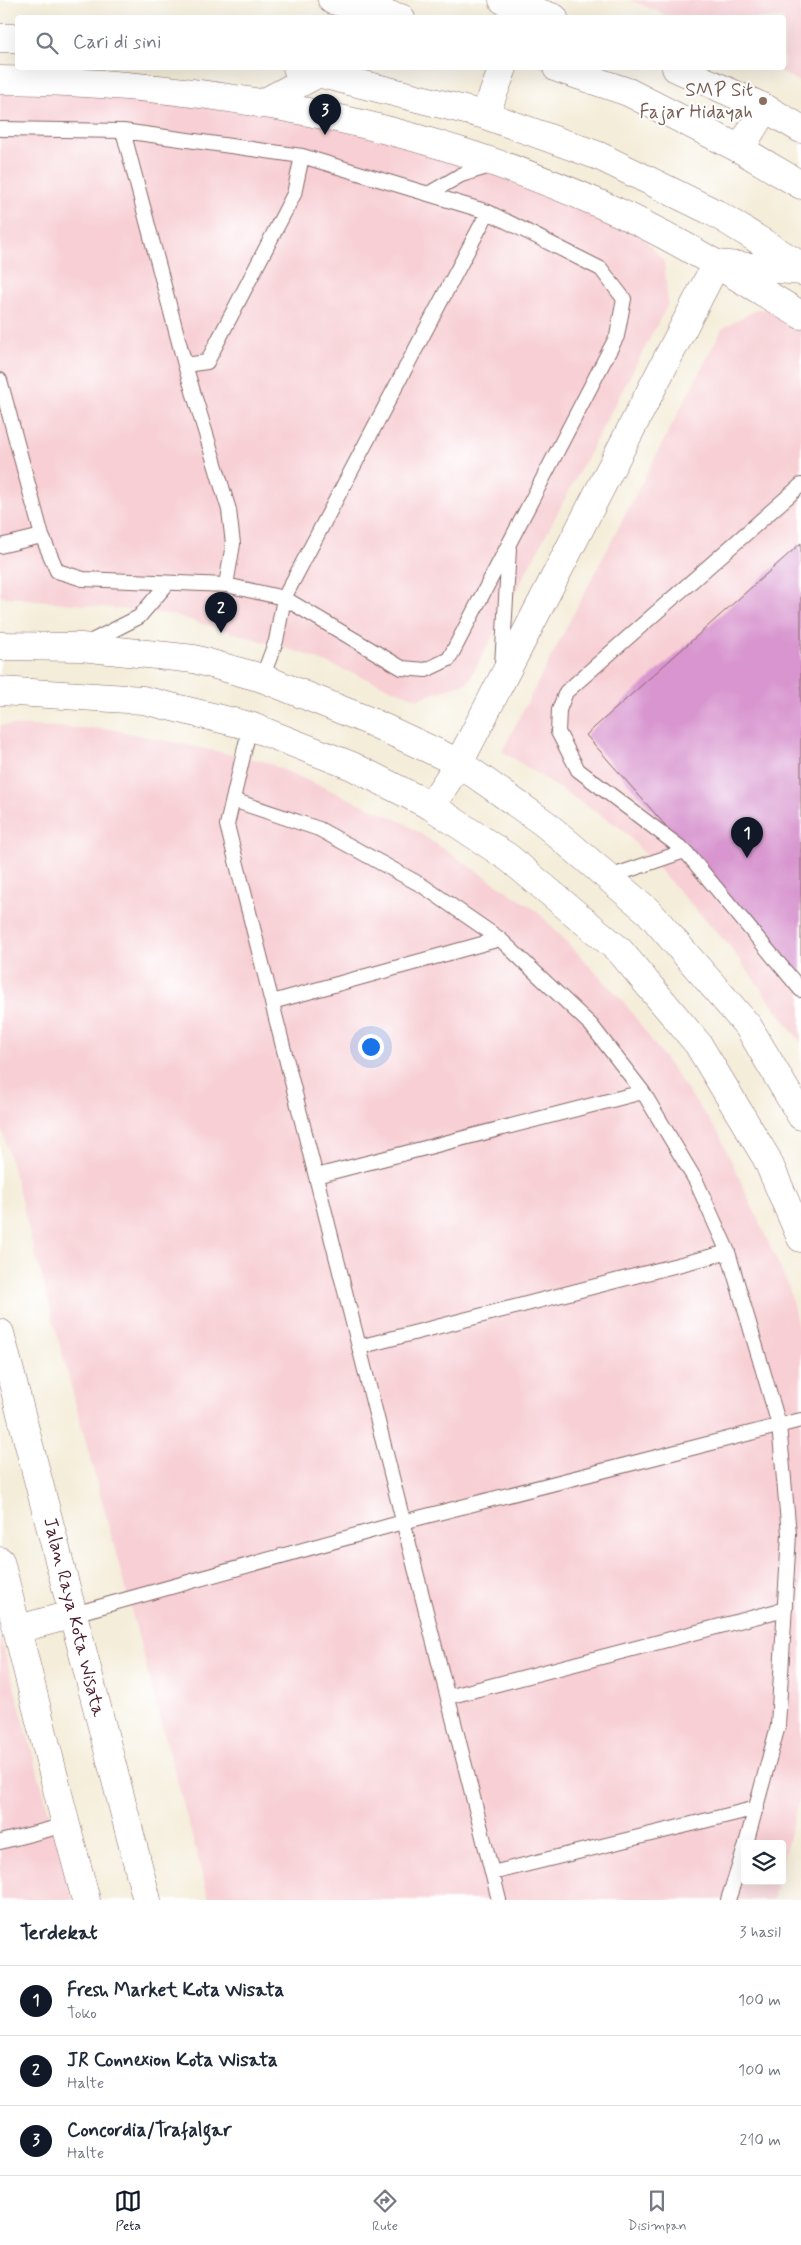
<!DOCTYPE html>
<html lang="id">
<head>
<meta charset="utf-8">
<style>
	body { margin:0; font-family:Mynerve,sans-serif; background:#f6f6f7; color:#1f2937 }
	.controls { position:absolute; right:15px; bottom:15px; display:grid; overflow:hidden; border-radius:5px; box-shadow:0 5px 20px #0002 }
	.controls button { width:45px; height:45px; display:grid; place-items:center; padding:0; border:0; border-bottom:1px solid #e0e1e3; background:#fff; color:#1f2937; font:25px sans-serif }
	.you { position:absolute; left:370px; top:1046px; width:18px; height:18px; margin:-12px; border:4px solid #fff; border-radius:50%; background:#1a73e8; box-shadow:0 0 0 8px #1a73e833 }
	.badge { display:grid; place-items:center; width:32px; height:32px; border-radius:50%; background:#111827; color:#fff; font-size:16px; font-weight:700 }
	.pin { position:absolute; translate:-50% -41px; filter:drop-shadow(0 1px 2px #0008) }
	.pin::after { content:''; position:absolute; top:26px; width:18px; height:15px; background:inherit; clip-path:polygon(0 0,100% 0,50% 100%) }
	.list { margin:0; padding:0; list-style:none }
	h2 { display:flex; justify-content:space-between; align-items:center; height:65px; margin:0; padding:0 20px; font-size:21px }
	h2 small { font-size:16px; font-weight:400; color:#747a83 }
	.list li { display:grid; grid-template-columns:32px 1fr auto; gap:15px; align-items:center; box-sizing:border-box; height:70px; padding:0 20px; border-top:1px solid #e0e1e3 }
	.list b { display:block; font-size:19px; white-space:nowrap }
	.list p { margin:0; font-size:16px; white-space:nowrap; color:#747a83 }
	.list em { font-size:16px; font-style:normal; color:#747a83 }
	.icon { flex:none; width:28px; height:28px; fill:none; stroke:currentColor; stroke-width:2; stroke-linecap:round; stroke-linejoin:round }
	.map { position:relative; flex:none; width:801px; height:1900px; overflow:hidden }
	.search { position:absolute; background:#fff; box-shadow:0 5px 20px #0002; left:15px; right:15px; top:15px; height:55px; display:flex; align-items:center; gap:12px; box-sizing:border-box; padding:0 18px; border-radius:5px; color:#747a83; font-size:19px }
	.sheet { height:275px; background:#fff }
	nav { display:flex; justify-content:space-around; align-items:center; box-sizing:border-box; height:70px; border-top:1px solid #e0e1e3; background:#fff; font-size:14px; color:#747a83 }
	nav a { display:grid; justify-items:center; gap:2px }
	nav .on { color:#111827 }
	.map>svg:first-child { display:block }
	.built { fill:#f7cfd4 }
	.building { fill:#d895cf }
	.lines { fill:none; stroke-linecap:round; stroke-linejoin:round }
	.lane-casing { stroke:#866768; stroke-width:16 }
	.street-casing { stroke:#866768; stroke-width:29 }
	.secondary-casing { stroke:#866768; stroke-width:29 }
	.lane { stroke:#fff; stroke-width:14 }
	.street { stroke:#fff; stroke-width:28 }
	.secondary { stroke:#fff; stroke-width:28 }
	.education-dot { fill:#8d6e63; stroke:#fff; stroke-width:2 }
	.labels { text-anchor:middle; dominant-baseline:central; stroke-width:4; stroke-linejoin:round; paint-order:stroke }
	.education-label { font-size:19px; fill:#785e54; stroke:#fff; text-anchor:end }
	.street-label { font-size:19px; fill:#4a1f2b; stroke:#fff }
</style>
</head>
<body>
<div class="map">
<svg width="801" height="1900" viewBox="0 0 801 1900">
	<rect width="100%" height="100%" fill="#fff"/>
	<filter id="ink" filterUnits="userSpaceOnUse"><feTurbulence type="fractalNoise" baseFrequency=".02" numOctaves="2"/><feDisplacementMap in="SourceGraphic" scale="10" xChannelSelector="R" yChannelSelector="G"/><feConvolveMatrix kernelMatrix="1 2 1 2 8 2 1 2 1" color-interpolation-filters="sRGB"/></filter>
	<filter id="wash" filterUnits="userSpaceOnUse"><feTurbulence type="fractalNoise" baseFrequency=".0096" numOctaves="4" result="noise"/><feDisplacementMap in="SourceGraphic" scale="20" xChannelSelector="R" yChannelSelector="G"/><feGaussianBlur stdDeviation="1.12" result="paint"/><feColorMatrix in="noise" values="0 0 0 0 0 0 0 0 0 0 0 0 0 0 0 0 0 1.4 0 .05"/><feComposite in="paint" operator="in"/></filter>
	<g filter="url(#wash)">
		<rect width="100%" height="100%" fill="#f4edd9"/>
		<!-- built -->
		<path class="built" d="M630,0H801V83L774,68H784V18L670,17Z
			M0,80L315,107L637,230L664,262L668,304L468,682L418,699L302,653L173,615L0,596Z
			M757,309L801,312V1043L730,947L622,829L502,751L722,329Z
			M0,725L110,729L263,761L403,822L537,911L624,1002L719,1134L789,1287L801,1342V1789L782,1864V1844H745V1881H778L773,1900H209L0,1122Z
			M0,1635L73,1900H0Z"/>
		<g id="blocks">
			<!-- building -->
			<path class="building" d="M801,543V980L586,735Z"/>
		</g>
	</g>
	<g filter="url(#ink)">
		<use href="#blocks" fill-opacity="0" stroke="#866768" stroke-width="1"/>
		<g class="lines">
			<!-- lane casing -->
			<g class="lane-casing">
				<path id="lane" d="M0,129L123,131L302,156L488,212L601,269L624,299L617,336L449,659L426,670L402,668L284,598L276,641L262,678
					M428,194L461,175L493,165
					M185,365L207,362L294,194L302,156
					M0,380L42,536L57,571L83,579L226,585L233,544L229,510L185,365L123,131
					M801,485L566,692L559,710L558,732L578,770L685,851L801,990
					M0,546L42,536
					M226,585L284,598L488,212
					M86,644L139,617L168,583
					M502,665L509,549
					M250,726L227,825L499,1900
					M233,800L319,829L423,886L500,939L591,1025L643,1092L696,1181L728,1252L779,1425L789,1534L778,1726L746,1844
					M609,877L685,851
					M272,1002L500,939
					M316,1176L643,1092
					M359,1347L728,1252
					M74,1614L403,1522L801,1420
					M448,1697L785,1609
					M0,1842L66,1825
					M492,1873L757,1808
					M728,1900L745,1848"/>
			</g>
			<!-- street casing -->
			<g class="street-casing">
				<path id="street" d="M503,0L554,18
					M676,68L765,108L801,129
					M0,80C205,82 412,121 600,204C670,234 736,276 801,315
					M740,149L765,108
					M0,646L81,647L194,659L262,678L369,721L459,763L544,823L649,912L748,1026L801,1116
					M0,691L143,700L250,726L352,766L431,806L509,858L620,951L698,1044L767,1159L801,1238
					M431,806L459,763L716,264"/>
			</g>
			<!-- secondary casing -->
			<g class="secondary-casing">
				<path id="secondary" d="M332,0L401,18
					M0,38H18
					M297,68L485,115L599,156L715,213L801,266
					M557,68L628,92L740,149L801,185
					M261,104L321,72
					M485,115L503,68
					M716,264L801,271
					M0,1333L147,1900
					M0,1561L66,1825L86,1900
					M18,1629L74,1614"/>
			</g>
			<!-- lane -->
			<use href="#lane" class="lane"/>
			<!-- street -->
			<use href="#street" class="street"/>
			<!-- secondary -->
			<use href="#secondary" class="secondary"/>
		</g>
	</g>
	<!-- markers -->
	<circle class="education-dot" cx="763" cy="101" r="5"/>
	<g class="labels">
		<!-- education labels -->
		<g class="education-label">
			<text x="753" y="90">SMP Sit<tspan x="753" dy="22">Fajar Hidayah</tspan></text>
		</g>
		<!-- street labels -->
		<g class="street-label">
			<text transform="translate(74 1617) rotate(76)">Jalan Raya Kota Wisata</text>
		</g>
	</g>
</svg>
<div class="controls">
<button><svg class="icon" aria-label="layers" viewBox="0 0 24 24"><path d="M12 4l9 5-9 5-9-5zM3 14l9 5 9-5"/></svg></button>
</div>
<div class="you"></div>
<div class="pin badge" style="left:747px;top:858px">1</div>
<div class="pin badge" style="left:221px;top:633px">2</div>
<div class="pin badge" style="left:325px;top:135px">3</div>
<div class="search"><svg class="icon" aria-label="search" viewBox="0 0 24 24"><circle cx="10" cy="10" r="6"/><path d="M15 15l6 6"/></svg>Cari di sini</div>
</div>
<section class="sheet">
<h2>Terdekat<small>3 hasil</small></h2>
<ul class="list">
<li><span class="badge">1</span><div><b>Fresh Market Kota Wisata</b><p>Toko</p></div><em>100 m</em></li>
<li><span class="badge">2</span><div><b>JR Connexion Kota Wisata</b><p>Halte</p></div><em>100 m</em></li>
<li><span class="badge">3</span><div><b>Concordia/Trafalgar</b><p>Halte</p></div><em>210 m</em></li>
</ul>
</section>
<nav>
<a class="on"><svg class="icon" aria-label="map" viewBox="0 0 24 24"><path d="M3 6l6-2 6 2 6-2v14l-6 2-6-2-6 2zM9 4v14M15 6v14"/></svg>Peta</a>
<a><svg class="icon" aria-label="directions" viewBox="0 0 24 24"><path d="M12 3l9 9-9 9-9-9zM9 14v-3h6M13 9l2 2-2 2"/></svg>Rute</a>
<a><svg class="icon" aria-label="saved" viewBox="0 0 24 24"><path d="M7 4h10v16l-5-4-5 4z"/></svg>Disimpan</a>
</nav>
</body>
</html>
